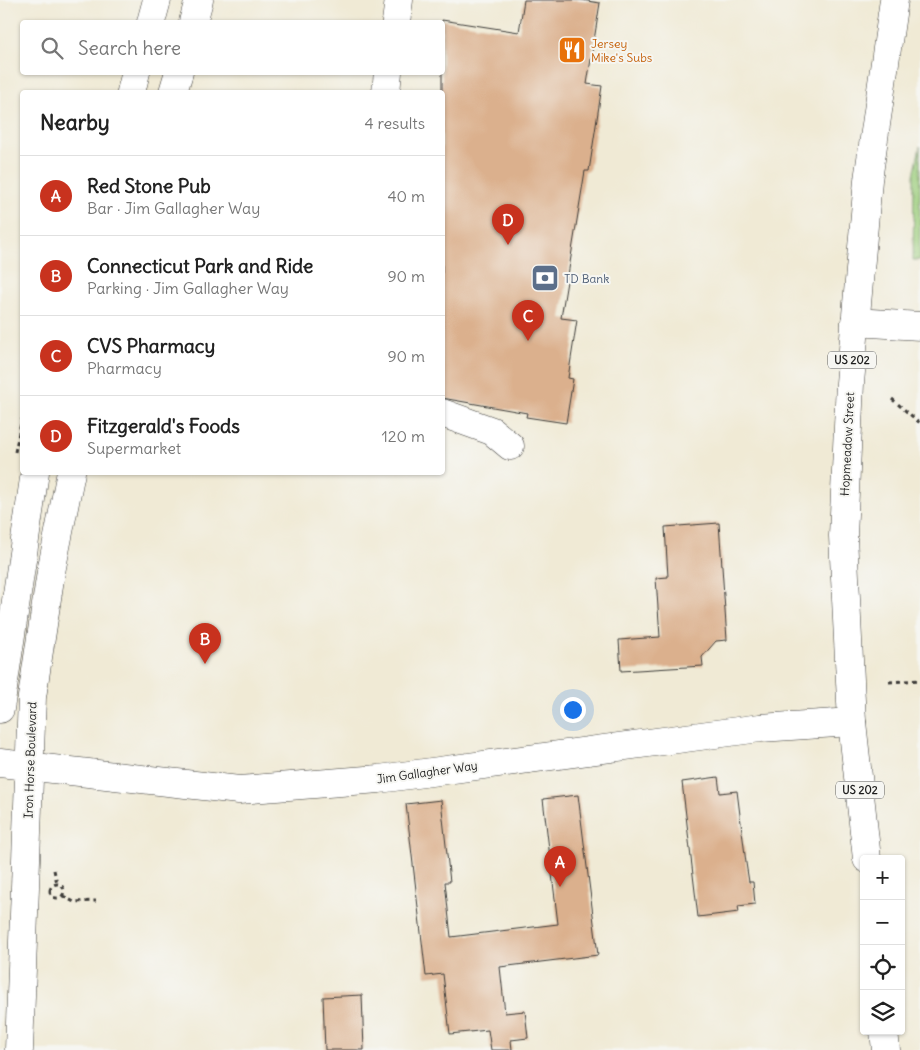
<!DOCTYPE html>
<html lang="en">
<head>
<meta charset="utf-8">
<style>
	body { margin:0; font-family:Delius,sans-serif; background:#f6f6f6; color:#222 }
	.controls { position:absolute; right:15px; bottom:15px; display:grid; overflow:hidden; border-radius:5px; box-shadow:0 1px 4px #0004 }
	.controls button { width:45px; height:45px; display:grid; place-items:center; padding:0; border:0; border-bottom:1px solid #e0e0e0; background:#fff; color:#222; font:25px sans-serif }
	.you { position:absolute; left:572px; top:709px; width:18px; height:18px; margin:-12px; border:4px solid #fff; border-radius:50%; background:#1a73e8; box-shadow:0 0 0 8px #1a73e833 }
	.badge { display:grid; place-items:center; width:32px; height:32px; border-radius:50%; background:#c8321e; color:#fff; font-size:16px; font-weight:700 }
	.pin { position:absolute; translate:-50% -41px; filter:drop-shadow(0 1px 2px #0008) }
	.pin::after { content:''; position:absolute; top:26px; width:18px; height:15px; background:inherit; clip-path:polygon(0 0,100% 0,50% 100%) }
	.list { margin:0; padding:0; list-style:none }
	h2 { display:flex; justify-content:space-between; align-items:center; height:65px; margin:0; padding:0 20px; font-size:21px }
	h2 small { font-size:16px; font-weight:400; color:#767676 }
	.list li { display:grid; grid-template-columns:32px 1fr auto; gap:15px; align-items:center; box-sizing:border-box; height:80px; padding:0 20px; border-top:1px solid #e0e0e0 }
	.list b { display:block; font-size:19px; white-space:nowrap }
	.list p { margin:0; font-size:16px; white-space:nowrap; color:#767676 }
	.list em { font-size:16px; font-style:normal; color:#767676 }
	.icon { flex:none; width:28px; height:28px; fill:none; stroke:currentColor; stroke-width:2; stroke-linecap:round; stroke-linejoin:round }
	.map { position:relative; flex:none; width:920px; height:1050px; overflow:hidden }
	.search { position:absolute; background:#fff; box-shadow:0 1px 4px #0004; left:20px; top:20px; width:425px; height:55px; display:flex; align-items:center; gap:12px; box-sizing:border-box; padding:0 18px; border-radius:5px; color:#767676; font-size:19px }
	.panel { position:absolute; background:#fff; box-shadow:0 1px 4px #0004; left:20px; top:90px; width:425px; height:385px; border-radius:5px }
	.map>svg:first-child { display:block }
	.green { fill:#9dce7e; stroke:#5c754d }
	.building { fill:#dbb08d }
	.lines { fill:none; stroke-linecap:round; stroke-linejoin:round }
	.minor-casing { stroke:#3c3b38; stroke-width:29 }
	.highway-casing { stroke:#3c3b38; stroke-width:29 }
	.path { stroke:#3c3b38; stroke-width:3; stroke-dasharray:4 4; stroke-linecap:butt }
	.minor { stroke:#fff; stroke-width:28 }
	.highway { stroke:#fff; stroke-width:28 }
	.labels { text-anchor:middle; dominant-baseline:central; stroke-width:4; stroke-linejoin:round; paint-order:stroke }
	.shield { fill:#f6f6f2; stroke:#5d5d5c; stroke-width:1 }
	.shield-label { font-size:11px; font-weight:bold; fill:#1c1c1c }
	.food-label { font-size:12px; fill:#c56008; stroke:#f6f6f2; text-anchor:start }
	.service-label { font-size:12px; fill:#4e5e75; stroke:#f6f6f2; text-anchor:start }
	.street-label { font-size:12px; fill:#1c1c1c; stroke:#f6f6f2 }
</style>
</head>
<body>
<div class="map">
<svg width="920" height="1050" viewBox="0 0 920 1050">
	<rect width="100%" height="100%" fill="#f6f6f2"/>
	<filter id="ink" filterUnits="userSpaceOnUse"><feTurbulence type="fractalNoise" baseFrequency=".02" numOctaves="2"/><feDisplacementMap in="SourceGraphic" scale="10" xChannelSelector="R" yChannelSelector="G"/><feConvolveMatrix kernelMatrix="1 2 1 2 8 2 1 2 1" color-interpolation-filters="sRGB"/></filter>
	<filter id="wash" filterUnits="userSpaceOnUse"><feTurbulence type="fractalNoise" baseFrequency=".0096" numOctaves="4" result="noise"/><feDisplacementMap in="SourceGraphic" scale="20" xChannelSelector="R" yChannelSelector="G"/><feGaussianBlur stdDeviation="1.12" result="paint"/><feColorMatrix in="noise" values="0 0 0 0 0 0 0 0 0 0 0 0 0 0 0 0 0 1.4 0 .05"/><feComposite in="paint" operator="in"/></filter>
	<g filter="url(#wash)">
		<rect width="100%" height="100%" fill="#f0ead5"/>
		<!-- green -->
		<path class="green" d="M920,146V260H913L914,175Z"/>
		<g id="blocks">
			<!-- building -->
			<path class="building" d="M524,0H581L600,3L587,84L602,86L589,171H585L561,318L577,320L568,378L573,379L566,423L526,417L527,413L442,398V20L519,32Z
				M719,523L727,640L716,641L702,657L703,666L621,671L619,640L660,637L656,578L668,577L665,527Z
				M718,777L720,793L737,791L746,863L749,882H753L755,904L738,906L739,912L698,917L682,782Z
				M578,795L598,955L500,967L505,1013L525,1011L528,1038L511,1040L512,1050H491L488,1030L450,1034L443,974L426,976L406,804L441,800L450,882H445L451,937L558,924L543,799Z
				M362,995L364,1050H325L323,997Z"/>
		</g>
	</g>
	<g filter="url(#ink)">
		<use href="#blocks" fill-opacity="0" stroke="#3c3b38" stroke-width="1"/>
		<g class="lines">
			<!-- minor casing -->
			<g class="minor-casing">
				<path id="minor" d="M151,22L157,0
					M193,22L199,0
					M396,22L399,0
					M131,92L136,72
					M173,92L179,72
					M386,92L388,72
					M855,322L920,326
					M442,413L492,431L510,446
					M0,709L35,472
					M0,763L239,790L379,779L760,728L852,722
					M19,1050L32,697L51,572L71,472"/>
			</g>
			<!-- highway casing -->
			<g class="highway-casing">
				<path id="highway" d="M867,859L852,722L843,536L850,383L868,180L894,0
					M884,1031L886,1050"/>
			</g>
			<!-- path -->
			<path class="path" d="M892,399L920,423
				M15,452L22,419
				M889,682L920,680
				M54,870L57,883
				M50 891a7 7 0 1 1 14 0a7 7 0 1 1-14 0Z
				M63,896L74,902L96,901"/>
			<!-- minor -->
			<use href="#minor" class="minor"/>
			<!-- highway -->
			<use href="#highway" class="highway"/>
		</g>
	</g>
	<!-- icons -->
	<defs>
		<g id="restaurant-square" transform="scale(1.4375)"><rect x="-9" y="-9" width="18" height="18" rx="4" fill="#e8710a" stroke="#f6f6f2"/><path d="M-5-6h1v4h1v-4h1v4h1v-4h1v5L-1.5 .5V6h-2V.5L-5-1ZM5-6V6H3V1.5H1.5Q1.5-4 5-6Z" fill="#fff"/></g>
		<g id="bank-square" transform="scale(1.4375)"><rect x="-9" y="-9" width="18" height="18" rx="4" fill="#5c6f8a" stroke="#f6f6f2"/><path d="M-6-4H6V4H-6ZM0-2.3a2.3 2.3 0 1 0 0 4.6a2.3 2.3 0 1 0 0-4.6Z" fill="#fff"/></g>
	</defs>
	<g fill-rule="evenodd">
		<use href="#restaurant-square" x="572" y="50"/>
		<use href="#bank-square" x="545" y="278"/>
	</g>
	<g class="labels">
		<!-- shield labels -->
		<g class="shield">
			<rect x="828" y="351.5" width="48" height="17" rx="4"/>
			<rect x="836" y="781.5" width="48" height="17" rx="4"/>
		</g>
		<g class="shield-label">
			<text x="852" y="360">US 202</text>
			<text x="860" y="790">US 202</text>
		</g>
		<!-- food labels -->
		<g class="food-label">
			<text x="591" y="43">Jersey<tspan x="591" dy="14">Mike's Subs</tspan></text>
		</g>
		<!-- service labels -->
		<g class="service-label">
			<text x="564" y="278">TD Bank</text>
		</g>
		<!-- street labels -->
		<g class="street-label">
			<text transform="translate(847 444) rotate(-87)">Hopmeadow Street</text>
			<text transform="translate(30 760) rotate(-88)">Iron Horse Boulevard</text>
			<text transform="translate(427 772) rotate(-8)">Jim Gallagher Way</text>
		</g>
	</g>
</svg>
<div class="controls">
<button>+</button>
<button>−</button>
<button><svg class="icon" aria-label="locate" viewBox="0 0 24 24"><circle cx="12" cy="12" r="6"/><path d="M12 2v4M12 18v4M2 12h4M18 12h4"/></svg></button>
<button><svg class="icon" aria-label="layers" viewBox="0 0 24 24"><path d="M12 4l9 5-9 5-9-5zM3 14l9 5 9-5"/></svg></button>
</div>
<div class="you"></div>
<div class="pin badge" style="left:560px;top:887px">A</div>
<div class="pin badge" style="left:205px;top:664px">B</div>
<div class="pin badge" style="left:528px;top:341px">C</div>
<div class="pin badge" style="left:508px;top:245px">D</div>
<div class="search"><svg class="icon" aria-label="search" viewBox="0 0 24 24"><circle cx="10" cy="10" r="6"/><path d="M15 15l6 6"/></svg>Search here</div>
<section class="panel">
<h2>Nearby<small>4 results</small></h2>
<ul class="list">
<li><span class="badge">A</span><div><b>Red Stone Pub</b><p>Bar · Jim Gallagher Way</p></div><em>40 m</em></li>
<li><span class="badge">B</span><div><b>Connecticut Park and Ride</b><p>Parking · Jim Gallagher Way</p></div><em>90 m</em></li>
<li><span class="badge">C</span><div><b>CVS Pharmacy</b><p>Pharmacy</p></div><em>90 m</em></li>
<li><span class="badge">D</span><div><b>Fitzgerald's Foods</b><p>Supermarket</p></div><em>120 m</em></li>
</ul>
</section>
</div>
</body>
</html>
